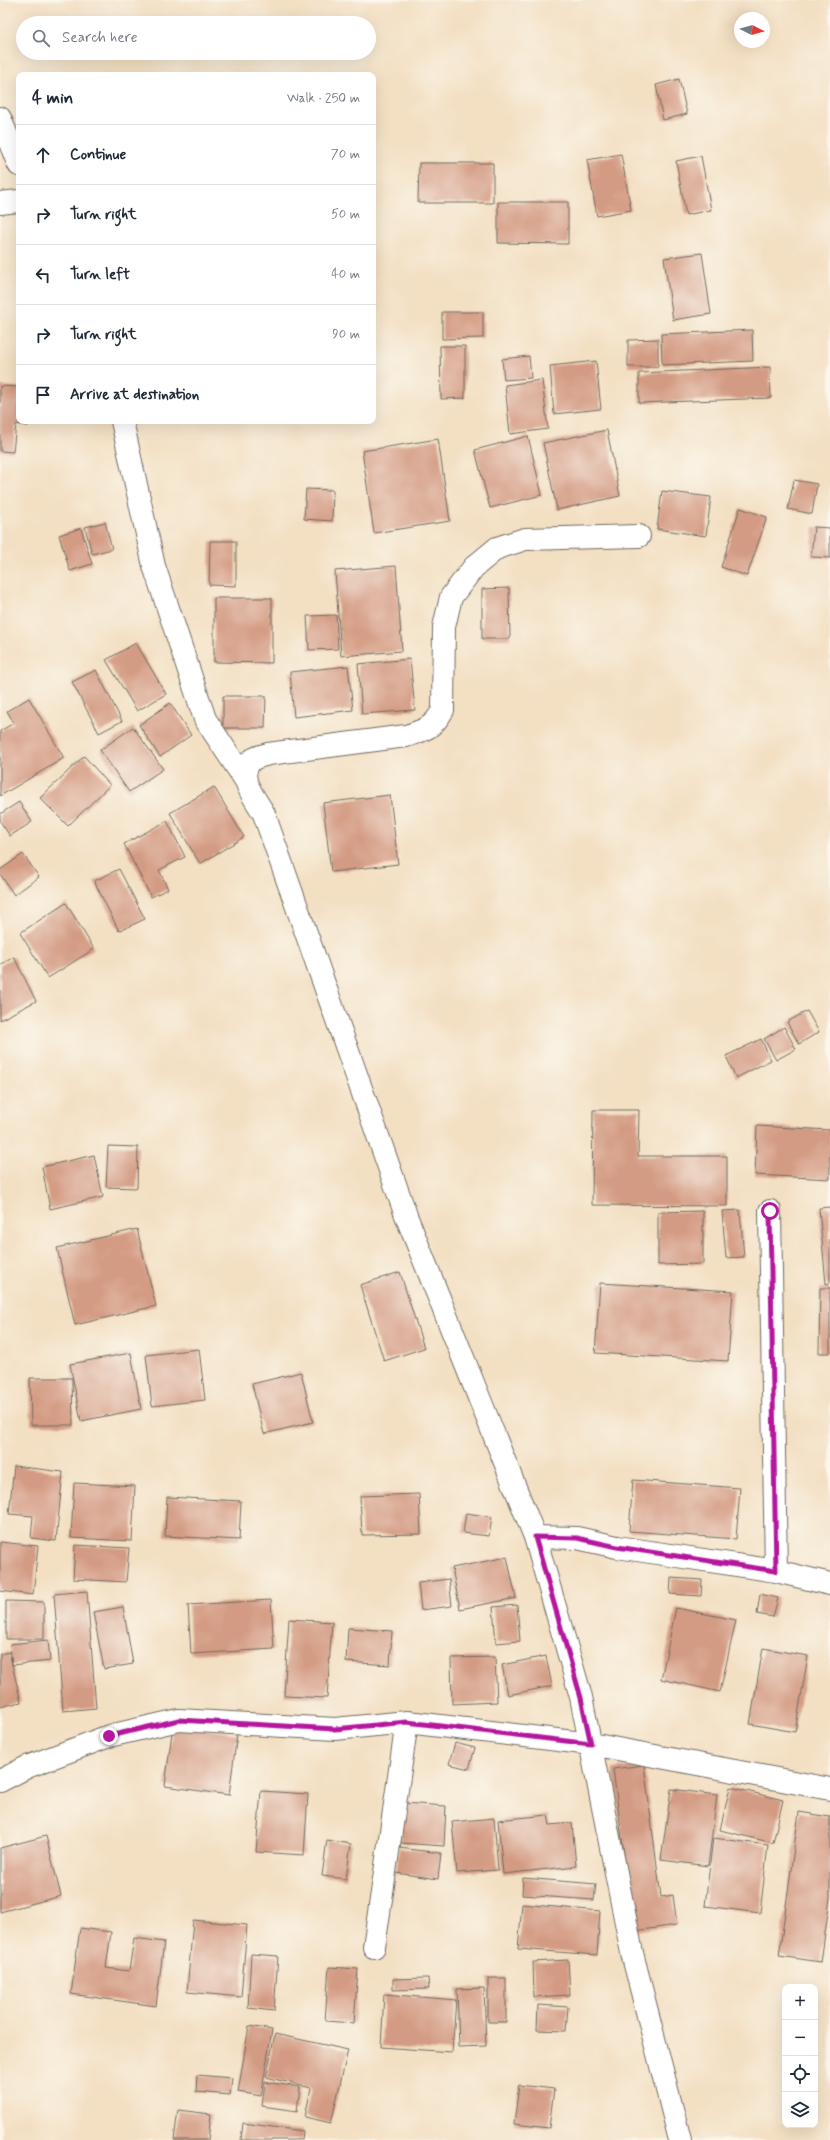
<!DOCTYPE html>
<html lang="en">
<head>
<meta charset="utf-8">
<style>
	body { margin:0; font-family:Mynerve,sans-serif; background:#f2f2f3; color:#1f2937 }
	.controls { position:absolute; right:12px; bottom:12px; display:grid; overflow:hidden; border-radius:8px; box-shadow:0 4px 16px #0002 }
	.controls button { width:36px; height:36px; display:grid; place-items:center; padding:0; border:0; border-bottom:1px solid #e0e1e3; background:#fff; color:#1f2937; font:20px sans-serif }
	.compass { position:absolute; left:734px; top:12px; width:36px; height:36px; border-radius:50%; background:#fff; box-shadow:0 4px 16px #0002; rotate:96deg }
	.stop { position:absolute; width:12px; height:12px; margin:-9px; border:3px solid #b5179e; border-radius:50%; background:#fff }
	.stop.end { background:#b5179e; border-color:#fff; box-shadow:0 1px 4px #0008 }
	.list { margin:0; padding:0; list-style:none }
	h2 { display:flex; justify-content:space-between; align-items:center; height:52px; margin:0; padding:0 16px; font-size:17px }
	h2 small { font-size:13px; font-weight:400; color:#747a83 }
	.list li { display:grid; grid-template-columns:26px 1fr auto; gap:12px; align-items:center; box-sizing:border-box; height:60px; padding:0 16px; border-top:1px solid #e0e1e3 }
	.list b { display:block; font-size:15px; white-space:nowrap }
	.list em { font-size:13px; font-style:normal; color:#747a83 }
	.icon { flex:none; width:22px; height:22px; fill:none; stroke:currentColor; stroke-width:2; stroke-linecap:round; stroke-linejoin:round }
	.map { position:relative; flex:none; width:830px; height:2140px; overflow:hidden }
	.search { position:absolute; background:#fff; box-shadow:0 4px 16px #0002; left:16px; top:16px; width:360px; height:44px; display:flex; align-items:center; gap:10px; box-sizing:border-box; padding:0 14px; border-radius:22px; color:#747a83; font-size:15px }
	.panel { position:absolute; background:#fff; box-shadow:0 4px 16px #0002; left:16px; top:72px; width:360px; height:352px; border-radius:8px }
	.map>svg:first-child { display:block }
	.building { fill:#d49b84 }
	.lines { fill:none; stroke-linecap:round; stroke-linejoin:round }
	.minor-casing { stroke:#716a60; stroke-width:24 }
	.minor { stroke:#fff; stroke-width:22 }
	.route { stroke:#b5179e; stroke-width:5 }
</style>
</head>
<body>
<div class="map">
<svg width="830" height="2140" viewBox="0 0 830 2140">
	<rect width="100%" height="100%" fill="#fbf7ec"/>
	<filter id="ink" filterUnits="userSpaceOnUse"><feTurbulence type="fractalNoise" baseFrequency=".025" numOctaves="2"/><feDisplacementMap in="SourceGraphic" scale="8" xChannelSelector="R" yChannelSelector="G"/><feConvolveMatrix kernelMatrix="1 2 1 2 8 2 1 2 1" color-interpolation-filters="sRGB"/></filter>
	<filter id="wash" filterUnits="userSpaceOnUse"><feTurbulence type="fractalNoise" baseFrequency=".012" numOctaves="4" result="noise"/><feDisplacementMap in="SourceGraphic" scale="16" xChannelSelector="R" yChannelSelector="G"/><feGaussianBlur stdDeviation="0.9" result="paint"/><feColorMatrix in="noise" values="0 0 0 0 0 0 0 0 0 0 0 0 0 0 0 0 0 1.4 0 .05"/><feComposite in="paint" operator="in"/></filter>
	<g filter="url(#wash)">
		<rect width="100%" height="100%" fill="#f3dfc2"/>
		<g id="blocks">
			<!-- building -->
			<path class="building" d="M679,79L687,114L663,120L656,85Z
				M621,154L631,210L597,216L587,160Z
				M701,156L711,210L686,215L676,161Z
				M419,163H493V203H418Z
				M498,202H568V244L498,243Z
				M702,253L711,314L673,320L664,258Z
				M442,312H483V338L442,339Z
				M752,330L753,361L662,365L661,334Z
				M658,339V367H628V340Z
				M440,346H465V398L441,399Z
				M529,356L531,378L504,380L502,359Z
				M596,361L601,409L554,414L550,366Z
				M770,367L771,398L639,403V373Z
				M542,380L548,429L510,434L505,385Z
				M0,386L19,387V421H28V426L16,424L13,452L0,451Z
				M607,430L620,496L557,510L543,443Z
				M528,436L542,495L490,508L475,450Z
				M438,439L450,521L374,533L362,451Z
				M794,480L817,484L812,514L788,509Z
				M306,489L333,490L332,521L304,519Z
				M662,491L711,497L706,536L657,529Z
				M740,508L767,517L747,576L721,567Z
				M105,522L112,549L92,554L85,527Z
				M814,527L830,528V558L811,557Z
				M81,528L92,564L70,571L59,535Z
				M210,541H236V586L209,585Z
				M396,566L402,651L341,656L335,571Z
				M509,588L510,639H482V589Z
				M214,598H272V663L214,662Z
				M336,615L338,649L309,650L307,616Z
				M136,643L166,694L137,711L106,660Z
				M410,659L415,710L362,714L358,664Z
				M348,666L353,710L294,717L290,672Z
				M96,670L122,721L99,733L72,682Z
				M223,696H266L265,728H223Z
				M29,698L64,758L0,796V731L14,723L7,711Z
				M170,703L191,735L160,757L139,725Z
				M133,727L163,769L129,792L100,750Z
				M84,756L110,785L68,826L40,798Z
				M214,787L244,837L200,864L170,813Z
				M390,795L398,864L331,872L323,803Z
				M19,802L32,822L10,836L0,821V814Z
				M167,821L185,857L159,870L168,889L151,897L124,844Z
				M23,854L39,877L14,895L0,874V870Z
				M119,869L145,919L119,931L94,881Z
				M66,903L94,949L48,978L20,933Z
				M14,957L36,1001L0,1020V965Z
				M807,1011L819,1032L799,1044L787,1022Z
				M784,1027L796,1049L776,1060L764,1039Z
				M761,1039L771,1060L736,1078L726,1056Z
				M593,1110H639L638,1156H727V1206L592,1205Z
				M757,1126L830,1130V1179L755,1175Z
				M108,1146L138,1147L137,1188L106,1187Z
				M94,1155L103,1197L50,1209L42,1167Z
				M830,1207V1283L826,1284L819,1208Z
				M740,1210L744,1257L726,1258L722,1211Z
				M703,1211V1264L658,1265V1212Z
				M137,1229L156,1306L75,1325L57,1248Z
				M400,1272L424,1348L384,1361L360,1285Z
				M600,1283L733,1291L728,1361L595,1353Z
				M820,1288H830V1353H819Z
				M199,1349L205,1400L152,1406L146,1355Z
				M131,1353L141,1409L81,1421L70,1364Z
				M301,1372L313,1422L264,1434L252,1384Z
				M30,1378H72L73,1425H31Z
				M14,1466L63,1472L56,1541L31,1538L33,1516L9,1514Z
				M633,1480L740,1488L736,1539L629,1531Z
				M74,1483L135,1486L132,1541L71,1538Z
				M419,1494L421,1534L362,1535L360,1496Z
				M167,1497L241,1501L239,1540L165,1536Z
				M466,1513L492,1517L489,1536L463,1533Z
				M0,1542L38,1546L33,1595L0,1591Z
				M75,1545L129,1548L126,1582L73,1579Z
				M507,1557L516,1598L460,1609L452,1568Z
				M671,1578L702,1580L701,1596L670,1594Z
				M449,1579L452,1606L421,1610L418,1583Z
				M87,1591L96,1708L63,1711L54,1594Z
				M760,1594L778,1598L773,1617L757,1614Z
				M271,1600L274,1649L191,1654L188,1605Z
				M6,1601L44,1602V1639H6Z
				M517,1605L520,1641L496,1643L493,1607Z
				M123,1607L133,1664L104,1669L93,1612Z
				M676,1608L736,1620L720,1692L661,1679Z
				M289,1619L332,1622L327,1698L284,1696Z
				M348,1628L392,1631L390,1665L346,1662Z
				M48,1640L50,1661L12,1665L10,1644Z
				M763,1648L808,1656L795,1732L750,1724Z
				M9,1652L21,1702L0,1707V1654Z
				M546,1656L552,1686L508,1695L502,1665Z
				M495,1657L497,1702L452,1704L451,1658Z
				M173,1725L237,1734L229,1795L165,1786Z
				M455,1743L475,1748L469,1769L449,1764Z
				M644,1765L661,1897L673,1895L677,1925L634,1931L613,1769Z
				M730,1787L783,1800L773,1843L720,1830Z
				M671,1789L717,1795L708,1866L661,1860Z
				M261,1791L308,1794L304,1855L256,1852Z
				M403,1803L446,1806L444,1846L401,1843Z
				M799,1812L830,1817V1898L821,1962L779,1956Z
				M548,1815L550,1825L572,1823L576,1866L503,1874L498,1820Z
				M494,1818L498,1870L457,1873L452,1822Z
				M46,1836L61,1896L0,1912V1848Z
				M713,1838L768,1845L760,1913L705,1906Z
				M327,1840L351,1844L346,1879L322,1876Z
				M399,1848L441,1853L438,1879L396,1873Z
				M523,1878L596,1884L594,1900L522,1895Z
				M522,1904L600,1911L597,1955L518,1949Z
				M193,1920L247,1925L241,1997L187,1992Z
				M80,1928L111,1932L106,1968L129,1971L134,1938L164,1942L156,2006L71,1994Z
				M251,1954L278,1956L274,2011L248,2008Z
				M568,1960L570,1995L534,1997L533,1962Z
				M329,1967L358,1969L354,2023L325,2021Z
				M428,1978L429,1989L393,1990V1979Z
				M488,1978H506V2022H488Z
				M484,1988L486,2046L459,2047L457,1989Z
				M384,1994L456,2000L452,2052L381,2047Z
				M538,2005L568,2007L566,2031L537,2030Z
				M249,2026L272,2030L261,2096L238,2092Z
				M275,2034L348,2050L331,2123L305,2117L311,2088L266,2077Z
				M197,2075L232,2078L230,2095L196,2092Z
				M265,2082L300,2087L297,2111L262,2106Z
				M519,2085L554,2089L549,2128L514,2124Z
				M178,2110L211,2114L208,2140H174Z
				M243,2123L303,2131L302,2140H241Z"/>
		</g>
	</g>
	<g filter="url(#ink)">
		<use href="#blocks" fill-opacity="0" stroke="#716a60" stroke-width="1"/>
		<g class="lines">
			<!-- minor casing -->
			<g class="minor-casing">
				<path id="minor" d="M0,118L19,165
					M0,203L19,201
					M122,421L154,566L205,719L246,781
					M770,1211L776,1571
					M535,1537L407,1218L264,814C256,799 235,776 251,761C254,757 263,756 268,754L406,736C425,730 433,728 443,710L444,627L451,597L474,567L497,548L525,539L639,536
					M0,1781L27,1767L109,1736L179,1720L335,1729L407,1722L591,1744L830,1789
					M374,1947L407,1722
					M680,2140L632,1953L581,1697L535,1537L577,1538L617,1547L776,1571L830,1584"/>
			</g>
			<!-- minor -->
			<use href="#minor" class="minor"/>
		</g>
	</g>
	<g class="lines" filter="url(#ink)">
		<!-- route -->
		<path class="route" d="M109,1736L179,1720L335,1729L407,1722L591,1744L581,1698L535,1537L577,1538L617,1547L776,1571L770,1211"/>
	</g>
</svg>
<div class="controls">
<button>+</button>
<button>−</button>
<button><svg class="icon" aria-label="locate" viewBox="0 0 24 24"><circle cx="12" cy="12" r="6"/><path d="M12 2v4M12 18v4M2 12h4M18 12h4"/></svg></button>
<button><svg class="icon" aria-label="layers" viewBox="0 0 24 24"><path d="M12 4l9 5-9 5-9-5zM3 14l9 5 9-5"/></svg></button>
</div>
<svg class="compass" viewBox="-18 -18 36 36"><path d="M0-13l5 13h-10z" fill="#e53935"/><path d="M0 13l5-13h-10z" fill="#747a83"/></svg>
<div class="stop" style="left:770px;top:1211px"></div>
<div class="stop end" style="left:109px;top:1736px"></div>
<div class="search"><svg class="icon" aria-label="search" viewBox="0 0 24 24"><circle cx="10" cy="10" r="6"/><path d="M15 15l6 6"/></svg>Search here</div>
<section class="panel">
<h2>4 min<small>Walk · 250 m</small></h2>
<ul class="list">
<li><svg class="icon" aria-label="ahead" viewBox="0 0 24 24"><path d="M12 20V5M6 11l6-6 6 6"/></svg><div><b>Continue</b></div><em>70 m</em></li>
<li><svg class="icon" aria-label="right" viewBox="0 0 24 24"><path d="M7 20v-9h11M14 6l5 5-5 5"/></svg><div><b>Turn right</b></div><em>50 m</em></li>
<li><svg class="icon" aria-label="left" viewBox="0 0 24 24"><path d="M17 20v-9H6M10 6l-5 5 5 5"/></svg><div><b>Turn left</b></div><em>40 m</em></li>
<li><svg class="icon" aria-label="right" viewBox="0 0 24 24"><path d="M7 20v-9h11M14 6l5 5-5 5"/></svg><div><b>Turn right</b></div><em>90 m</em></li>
<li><svg class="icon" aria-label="arrive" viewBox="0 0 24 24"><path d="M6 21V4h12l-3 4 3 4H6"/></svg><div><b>Arrive at destination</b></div></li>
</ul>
</section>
</div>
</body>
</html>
